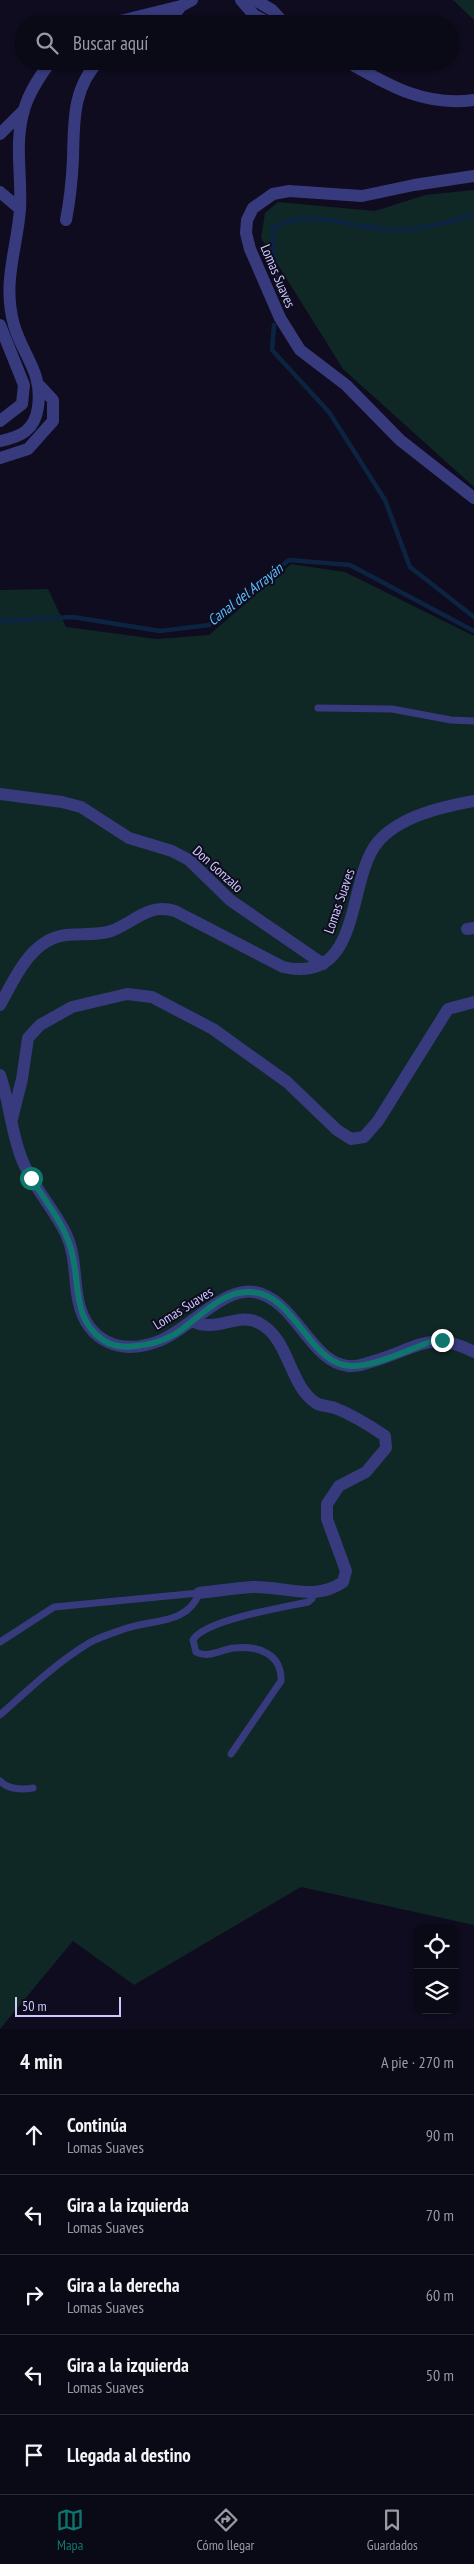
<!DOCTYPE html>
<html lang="es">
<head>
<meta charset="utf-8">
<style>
	body { margin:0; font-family:"PT Sans Narrow",sans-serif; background:#181723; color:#f1f3f6 }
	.controls { position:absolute; right:15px; bottom:15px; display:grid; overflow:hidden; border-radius:10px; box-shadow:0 1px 4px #0004 }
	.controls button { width:45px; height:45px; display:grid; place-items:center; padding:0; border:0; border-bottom:1px solid #2a2a35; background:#0a0916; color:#f1f3f6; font:25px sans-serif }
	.scale { position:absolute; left:15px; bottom:12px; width:106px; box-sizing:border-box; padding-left:5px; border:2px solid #ccc9fe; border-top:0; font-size:14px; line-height:18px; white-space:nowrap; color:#ccc9fe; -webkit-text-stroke:4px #0e0c1e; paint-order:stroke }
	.stop { position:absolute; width:15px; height:15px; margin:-11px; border:4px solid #0f766e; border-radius:50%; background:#fff }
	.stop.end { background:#0f766e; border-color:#fff; box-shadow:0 1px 5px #0008 }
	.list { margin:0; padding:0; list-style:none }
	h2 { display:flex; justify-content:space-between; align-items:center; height:65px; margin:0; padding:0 20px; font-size:21px }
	h2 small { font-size:16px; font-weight:400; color:#999aa1 }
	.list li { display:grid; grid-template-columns:32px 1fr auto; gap:15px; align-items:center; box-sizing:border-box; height:80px; padding:0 20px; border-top:1px solid #2a2a35 }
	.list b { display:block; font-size:19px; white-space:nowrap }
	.list p { margin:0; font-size:16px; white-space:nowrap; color:#999aa1 }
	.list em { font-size:16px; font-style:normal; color:#999aa1 }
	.icon { flex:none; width:28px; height:28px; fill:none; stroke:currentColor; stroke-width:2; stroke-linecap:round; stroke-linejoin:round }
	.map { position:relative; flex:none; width:474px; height:2029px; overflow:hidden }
	.search { position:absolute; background:#0a0916; box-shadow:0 1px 4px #0004; left:15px; right:15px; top:15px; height:55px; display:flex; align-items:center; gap:12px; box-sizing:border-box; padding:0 18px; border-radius:28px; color:#999aa1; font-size:19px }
	.sheet { height:465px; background:#0a0916 }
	nav { display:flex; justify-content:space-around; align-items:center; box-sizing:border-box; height:70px; border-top:1px solid #2a2a35; background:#0a0916; font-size:14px; color:#999aa1 }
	nav a { display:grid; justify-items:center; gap:2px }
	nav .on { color:#0f766e }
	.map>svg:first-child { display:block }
	.green { fill:#0f2725 }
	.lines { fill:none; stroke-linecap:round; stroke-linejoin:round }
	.stream { stroke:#0c2441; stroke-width:4.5 }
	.service { stroke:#373a7c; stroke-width:7 }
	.minor { stroke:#373a7c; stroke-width:12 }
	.route { stroke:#0f766e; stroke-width:6 }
	.labels { text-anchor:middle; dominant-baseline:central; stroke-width:4; stroke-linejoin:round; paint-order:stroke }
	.street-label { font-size:14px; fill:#ccc9fe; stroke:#0e0c1e }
	.water-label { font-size:15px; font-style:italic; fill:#59bdfd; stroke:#0e0c1e }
</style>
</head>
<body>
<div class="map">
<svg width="474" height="2029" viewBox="0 0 474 2029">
	<rect width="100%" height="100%" fill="#0e0c1e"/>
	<!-- green -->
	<path class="green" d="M453,0H474V20Z
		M474,190V487L343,369L261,238L265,213L278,202L375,211L425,195Z
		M291,564L345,572L474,636V1925L301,1887L134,1985L73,1941L0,2029V590L48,589L66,627L157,639L209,635Z"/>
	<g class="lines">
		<!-- stream -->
		<path class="stream" d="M279,290L273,245V228C309,207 352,228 391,230C420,231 446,222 474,215
			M274,325L272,350L329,412L385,500L410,567L474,617
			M0,621L73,617L160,631L209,625L289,560L350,565L474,631"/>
		<!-- service -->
		<path class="service" d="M318,708L392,709L451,720L474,721
			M0,1642L54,1607L199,1593C188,1625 151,1619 124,1629C113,1633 99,1637 89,1643C56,1663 28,1690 0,1715
			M231,1754L281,1681C282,1654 258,1645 234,1648C222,1649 208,1659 196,1652L193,1640C204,1620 285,1607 308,1602L312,1599L314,1593
			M0,1781C9,1790 21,1790 33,1788"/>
		<!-- minor -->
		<path class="minor" d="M241,0L254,15L271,24
			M255,0L272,10L285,24
			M108,24L181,6L192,0
			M167,24L181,6
			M346,61C388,85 424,107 474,100
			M0,134L24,110
			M474,176L414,185L362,196L289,191L273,194L253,208L247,220L246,233L250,249L280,318L300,350L346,385L400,440L474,498
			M0,192L20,209
			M66,220C70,200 72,179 73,159C74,124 72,88 99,61
			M0,325L24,385L22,404L0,421
			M0,441C21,437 35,430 38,407C43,372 23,356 14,325C2,282 17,250 20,209C22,176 14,143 24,110C29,92 40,76 51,61
			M0,458L28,449L53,421V400L40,386
			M0,794L62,802L81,807L129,838L172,851L189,860L230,900L323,964
			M467,929L474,928
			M0,1005C15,978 31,939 66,935C81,933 97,936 111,931C135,922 148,903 175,911L283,967C363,985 346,882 377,843C399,816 442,807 474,801
			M0,1075C10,1103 11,1134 23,1162C34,1188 54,1209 66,1234C75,1253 74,1273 77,1293C83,1339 117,1357 159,1341C189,1330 223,1286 255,1292C296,1300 310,1362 348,1366C357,1367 365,1364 374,1361C416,1349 431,1329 474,1352
			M12,1119L22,1079L28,1038L40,1025L72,1007L127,994L152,997L213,1029L287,1082L337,1130L351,1139L364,1137L378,1121L448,1009L474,1002
			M192,1321C216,1334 239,1311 259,1323C290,1339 288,1384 316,1403C321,1406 329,1406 335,1408C353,1415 369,1425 385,1436L386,1448L366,1472L339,1486L327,1504V1519L346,1571L343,1582C314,1602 286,1586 253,1587C235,1588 217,1591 199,1593"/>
	</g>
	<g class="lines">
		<!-- route -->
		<path class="route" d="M31,1178C44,1199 61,1220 69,1243C82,1276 69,1317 103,1340C112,1346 125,1348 136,1346C149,1345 163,1341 175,1334C196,1321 219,1293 246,1292C295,1289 307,1364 350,1366C375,1367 409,1349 433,1341L442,1340"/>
	</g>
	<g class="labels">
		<!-- street labels -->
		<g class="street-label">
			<text transform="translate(278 276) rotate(67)">Lomas Suaves</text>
			<text transform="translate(218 869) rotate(42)">Don Gonzalo</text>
			<text transform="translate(339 901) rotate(-71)">Lomas Suaves</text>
			<text transform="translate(183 1308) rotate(-32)">Lomas Suaves</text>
		</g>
		<!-- water labels -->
		<g class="water-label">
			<text transform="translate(245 594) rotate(-38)">Canal del Arrayán</text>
		</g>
	</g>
</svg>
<div class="controls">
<button><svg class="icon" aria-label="locate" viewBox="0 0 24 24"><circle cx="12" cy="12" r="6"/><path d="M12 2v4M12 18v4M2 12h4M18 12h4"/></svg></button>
<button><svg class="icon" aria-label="layers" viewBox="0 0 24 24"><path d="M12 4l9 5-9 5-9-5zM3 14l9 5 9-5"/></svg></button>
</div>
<div class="scale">50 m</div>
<div class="stop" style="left:31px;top:1178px"></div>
<div class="stop end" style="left:442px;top:1340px"></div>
<div class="search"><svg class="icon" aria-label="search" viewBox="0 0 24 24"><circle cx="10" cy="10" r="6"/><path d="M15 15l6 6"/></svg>Buscar aquí</div>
</div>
<section class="sheet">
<h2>4 min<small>A pie · 270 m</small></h2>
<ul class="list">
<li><svg class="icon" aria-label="ahead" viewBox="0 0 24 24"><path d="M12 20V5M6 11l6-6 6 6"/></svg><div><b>Continúa</b><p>Lomas Suaves</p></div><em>90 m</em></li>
<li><svg class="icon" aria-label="left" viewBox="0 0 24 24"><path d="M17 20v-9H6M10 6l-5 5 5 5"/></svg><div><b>Gira a la izquierda</b><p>Lomas Suaves</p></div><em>70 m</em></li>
<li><svg class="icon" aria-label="right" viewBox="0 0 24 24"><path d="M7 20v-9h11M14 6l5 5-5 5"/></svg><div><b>Gira a la derecha</b><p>Lomas Suaves</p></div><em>60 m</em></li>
<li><svg class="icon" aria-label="left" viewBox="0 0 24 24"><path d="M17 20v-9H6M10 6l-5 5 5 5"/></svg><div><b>Gira a la izquierda</b><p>Lomas Suaves</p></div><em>50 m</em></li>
<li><svg class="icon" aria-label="arrive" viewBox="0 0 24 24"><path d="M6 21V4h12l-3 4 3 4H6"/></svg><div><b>Llegada al destino</b></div></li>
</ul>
</section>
<nav>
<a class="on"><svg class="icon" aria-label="map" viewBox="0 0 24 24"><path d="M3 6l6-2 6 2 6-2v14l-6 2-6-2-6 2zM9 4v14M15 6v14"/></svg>Mapa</a>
<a><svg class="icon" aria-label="directions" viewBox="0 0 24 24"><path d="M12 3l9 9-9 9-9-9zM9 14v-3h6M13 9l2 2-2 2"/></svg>Cómo llegar</a>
<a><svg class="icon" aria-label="saved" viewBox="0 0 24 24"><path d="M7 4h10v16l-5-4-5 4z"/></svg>Guardados</a>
</nav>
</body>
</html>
